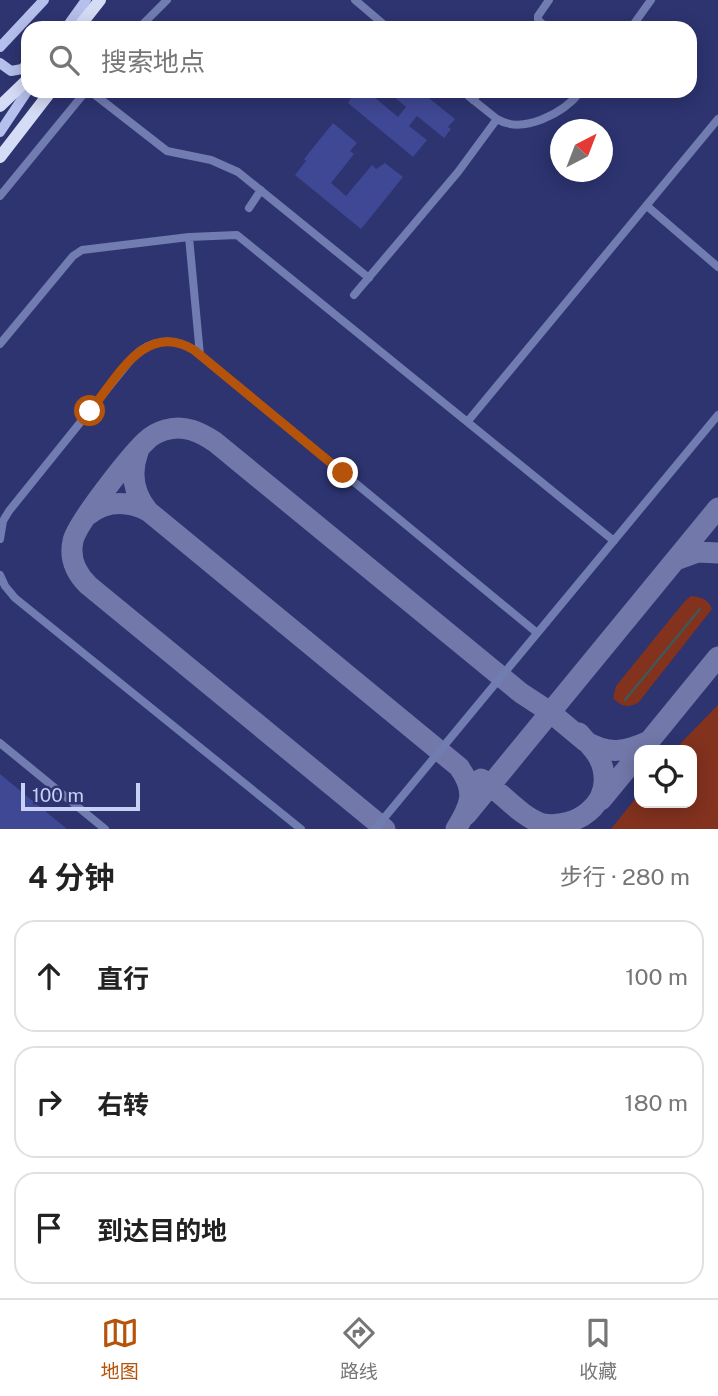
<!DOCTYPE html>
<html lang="zh">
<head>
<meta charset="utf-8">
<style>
	body { margin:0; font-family:"Public Sans","Noto Sans SC",sans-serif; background:#f6f6f6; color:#222 }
	.controls { position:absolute; right:21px; bottom:21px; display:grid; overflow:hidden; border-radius:14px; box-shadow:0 4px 18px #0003 }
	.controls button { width:63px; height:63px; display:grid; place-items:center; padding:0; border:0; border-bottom:2px solid #e0e0e0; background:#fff; color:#222; font:35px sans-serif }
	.compass { position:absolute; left:550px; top:119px; width:63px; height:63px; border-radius:50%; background:#fff; box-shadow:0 4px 18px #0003; rotate:42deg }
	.scale { position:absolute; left:21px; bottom:18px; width:119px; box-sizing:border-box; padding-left:7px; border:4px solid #c8d0f5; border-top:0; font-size:19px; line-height:24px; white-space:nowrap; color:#c8d0f5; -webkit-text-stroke:5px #2d3470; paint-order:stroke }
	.stop { position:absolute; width:21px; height:21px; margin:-16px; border:5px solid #b45309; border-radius:50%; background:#fff }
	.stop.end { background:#b45309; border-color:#fff; box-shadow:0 2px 7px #0008 }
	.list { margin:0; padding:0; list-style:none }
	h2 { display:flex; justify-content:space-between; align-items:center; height:91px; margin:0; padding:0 28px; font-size:30px }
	h2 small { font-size:23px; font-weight:400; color:#767676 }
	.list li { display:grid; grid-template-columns:46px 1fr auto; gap:21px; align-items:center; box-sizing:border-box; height:112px; margin:0 14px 14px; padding:0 14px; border:2px solid #e0e0e0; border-radius:21px }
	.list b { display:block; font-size:26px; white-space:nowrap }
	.list em { font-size:23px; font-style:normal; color:#767676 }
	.icon { flex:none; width:38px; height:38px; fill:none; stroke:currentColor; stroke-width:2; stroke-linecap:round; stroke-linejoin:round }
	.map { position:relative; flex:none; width:718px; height:829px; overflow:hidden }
	.search { position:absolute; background:#fff; box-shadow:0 4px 18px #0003; left:21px; right:21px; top:21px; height:77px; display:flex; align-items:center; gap:18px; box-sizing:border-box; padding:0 24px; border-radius:21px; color:#767676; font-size:26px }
	.sheet { height:469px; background:#fff }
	nav { display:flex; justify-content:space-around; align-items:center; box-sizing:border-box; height:98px; border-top:2px solid #e0e0e0; background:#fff; font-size:19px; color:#767676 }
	nav a { display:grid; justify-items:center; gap:4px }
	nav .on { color:#b45309 }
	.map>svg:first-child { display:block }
	.green { fill:#83321e }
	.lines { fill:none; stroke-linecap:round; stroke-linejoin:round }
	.stream { stroke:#405857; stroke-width:2.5 }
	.taxiway { stroke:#7279aa; stroke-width:21 }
	.building { fill:#3f4894 }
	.minor { stroke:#717cb1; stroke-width:8 }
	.major { stroke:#b6c0ec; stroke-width:10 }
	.highway { stroke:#d5dcf6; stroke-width:12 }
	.route { stroke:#b45309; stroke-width:9 }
</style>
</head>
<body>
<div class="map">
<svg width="718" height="829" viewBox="0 0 718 829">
	<rect width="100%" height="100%" fill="#2d3470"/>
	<!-- green -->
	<path class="green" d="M691,596C702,597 708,599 712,609L638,703C627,708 622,707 613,698L616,686L684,602Z
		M718,705V829H611L639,794V803H692V750H674Z"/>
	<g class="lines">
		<!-- stream -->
		<path class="stream" d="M625,700L700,609"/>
		<!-- taxiway -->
		<path class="taxiway" d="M138,452C130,474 134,494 148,511L459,767C477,792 470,806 456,829
			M88,515C107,500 128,501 148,511
			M676,560L698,552L718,553
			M585,741C609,755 625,752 649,741
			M642,750L718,657
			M481,779C502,792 519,816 543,824C577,829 611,804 603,769C600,754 588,744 579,733
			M601,800L639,754
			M466,815L718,508
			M385,829L88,585C76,573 69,559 73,541C76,524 131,455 146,441C151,436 158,432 165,430C184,424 200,432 215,442L521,693L550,712L586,742"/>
	</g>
	<!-- building -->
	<path class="building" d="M355,91H367L398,117L406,107L387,91H420L455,119L448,127L451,129L444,138L417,116L409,126L427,140L413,157L348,103Z
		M333,123L357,143L350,151L354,154L331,183L346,196L372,165L376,169L385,163L403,177L361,229L295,175L306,161L304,159Z
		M0,774L67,829H0Z"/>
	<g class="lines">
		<!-- minor -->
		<path class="minor" d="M355,0L388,28
			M139,28L167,0
			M547,28L538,20V16L549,0
			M631,28L651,0
			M90,91L167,151L211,160L238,172L369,278
			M473,100L480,91
			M497,119C523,135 564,113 581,91
			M0,196L86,91
			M647,206L718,267
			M249,208L261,190
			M189,237L200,355
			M354,295L458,172L497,119L462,91
			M0,344L73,256L82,250L189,237L237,235L614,541
			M468,421L718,119
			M0,539L3,521L9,511L133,357C150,339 173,337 194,350L536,632
			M0,575L5,586L15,598L301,829
			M0,743L105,829
			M375,829L718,415"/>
		<!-- major -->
		<path class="major" d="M66,28L86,0
			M0,47L44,0
			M0,63L11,71L22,69L28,63
			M0,132L28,90"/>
		<!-- highway -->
		<path class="highway" d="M78,28L100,0
			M0,106L28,79
			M0,157L51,91"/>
	</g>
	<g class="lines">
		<!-- route -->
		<path class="route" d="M90,411C117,378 145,320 194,350L343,473"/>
	</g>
</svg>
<div class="controls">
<button><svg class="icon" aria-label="locate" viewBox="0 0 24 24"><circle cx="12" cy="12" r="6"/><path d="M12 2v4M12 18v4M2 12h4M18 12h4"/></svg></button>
</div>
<svg class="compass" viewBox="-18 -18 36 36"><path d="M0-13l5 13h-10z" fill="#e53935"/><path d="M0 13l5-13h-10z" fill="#767676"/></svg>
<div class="scale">100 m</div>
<div class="stop" style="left:90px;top:411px"></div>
<div class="stop end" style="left:343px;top:473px"></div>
<div class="search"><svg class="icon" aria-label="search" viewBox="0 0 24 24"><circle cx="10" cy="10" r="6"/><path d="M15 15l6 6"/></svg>搜索地点</div>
</div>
<section class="sheet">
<h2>4 分钟<small>步行 · 280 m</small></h2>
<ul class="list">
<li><svg class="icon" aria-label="ahead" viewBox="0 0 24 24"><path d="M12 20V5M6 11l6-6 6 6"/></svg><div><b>直行</b></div><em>100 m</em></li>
<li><svg class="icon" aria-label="right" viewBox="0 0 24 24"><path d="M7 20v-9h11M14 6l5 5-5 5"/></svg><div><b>右转</b></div><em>180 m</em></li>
<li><svg class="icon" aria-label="arrive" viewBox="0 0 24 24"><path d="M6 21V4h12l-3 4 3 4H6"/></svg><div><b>到达目的地</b></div></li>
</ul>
</section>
<nav>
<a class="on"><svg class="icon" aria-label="map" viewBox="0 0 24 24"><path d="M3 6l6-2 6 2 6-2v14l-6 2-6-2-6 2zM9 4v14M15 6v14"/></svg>地图</a>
<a><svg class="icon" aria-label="directions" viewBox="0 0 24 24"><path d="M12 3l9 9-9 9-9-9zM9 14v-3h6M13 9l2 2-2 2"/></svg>路线</a>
<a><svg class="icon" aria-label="saved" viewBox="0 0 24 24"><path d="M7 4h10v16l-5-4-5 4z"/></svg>收藏</a>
</nav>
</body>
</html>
